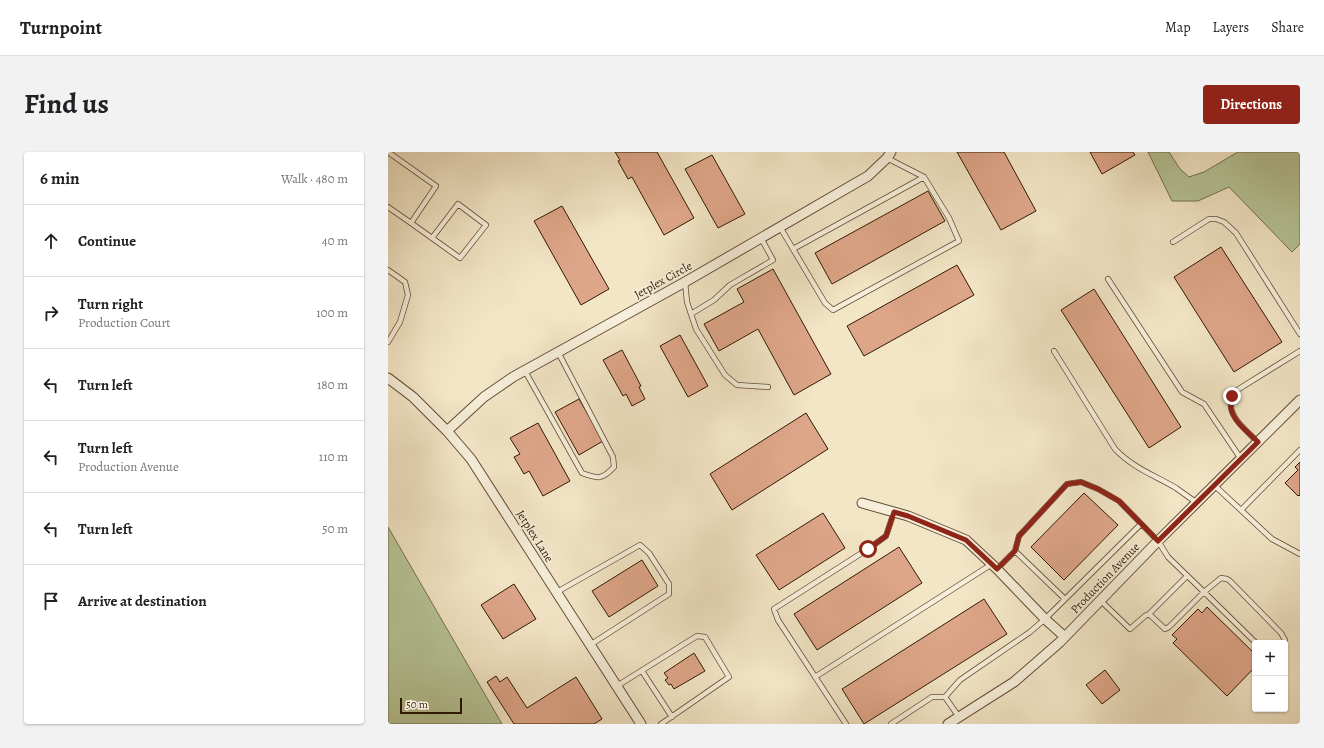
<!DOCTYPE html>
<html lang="en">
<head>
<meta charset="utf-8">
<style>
	body { margin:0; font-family:Alegreya,serif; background:#f2f2f2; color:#202124 }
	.controls { position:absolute; right:12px; bottom:12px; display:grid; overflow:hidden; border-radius:4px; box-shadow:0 1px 3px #0004 }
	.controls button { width:36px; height:36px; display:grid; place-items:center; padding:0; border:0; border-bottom:1px solid #e0e0e0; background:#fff; color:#202124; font:20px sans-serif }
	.scale { position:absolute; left:12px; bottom:10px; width:62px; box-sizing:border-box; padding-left:4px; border:2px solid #311904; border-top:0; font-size:11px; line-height:14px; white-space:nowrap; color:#311904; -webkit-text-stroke:3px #f7efdb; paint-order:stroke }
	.stop { position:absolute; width:12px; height:12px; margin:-9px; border:3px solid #8f2418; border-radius:50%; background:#fff }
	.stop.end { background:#8f2418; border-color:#fff; box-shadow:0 1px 4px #0008 }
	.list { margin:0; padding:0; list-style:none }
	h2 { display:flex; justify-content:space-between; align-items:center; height:52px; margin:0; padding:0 16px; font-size:17px }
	h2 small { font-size:13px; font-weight:400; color:#757577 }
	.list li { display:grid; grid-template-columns:26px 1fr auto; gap:12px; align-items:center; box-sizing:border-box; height:72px; padding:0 16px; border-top:1px solid #e0e0e0 }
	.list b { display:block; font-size:15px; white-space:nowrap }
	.list p { margin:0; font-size:13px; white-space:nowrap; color:#757577 }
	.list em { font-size:13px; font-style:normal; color:#757577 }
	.icon { flex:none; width:22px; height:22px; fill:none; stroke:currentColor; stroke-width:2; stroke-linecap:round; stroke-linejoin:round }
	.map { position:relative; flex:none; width:912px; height:572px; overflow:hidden; border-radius:4px }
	header { display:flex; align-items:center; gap:24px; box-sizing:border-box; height:56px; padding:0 20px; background:#fff; border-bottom:1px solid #e0e0e0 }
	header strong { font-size:19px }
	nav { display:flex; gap:22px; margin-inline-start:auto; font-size:14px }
	.intro { display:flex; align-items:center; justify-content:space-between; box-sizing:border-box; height:96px; padding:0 24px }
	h1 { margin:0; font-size:28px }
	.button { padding:10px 18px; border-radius:4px; background:#8f2418; color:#fff; font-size:14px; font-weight:700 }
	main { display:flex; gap:24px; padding:0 24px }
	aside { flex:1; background:#fff; border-radius:4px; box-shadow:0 1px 3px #0004 }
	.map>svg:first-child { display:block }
	.green { fill:#b7c698; stroke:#74704e }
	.building { fill:#dea689; stroke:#311904 }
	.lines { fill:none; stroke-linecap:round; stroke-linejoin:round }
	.service-casing { stroke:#624c35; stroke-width:6 }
	.minor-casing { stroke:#624c35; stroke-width:11 }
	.service { stroke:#f7efdb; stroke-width:4.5 }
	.minor { stroke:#f7efdb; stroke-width:9 }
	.route { stroke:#8f2418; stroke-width:5 }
	.labels { text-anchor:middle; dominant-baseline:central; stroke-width:3; stroke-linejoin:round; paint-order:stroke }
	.street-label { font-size:12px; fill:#311904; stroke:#f7efdb }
</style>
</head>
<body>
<header>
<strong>Turnpoint</strong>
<nav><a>Map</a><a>Layers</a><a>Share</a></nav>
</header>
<div class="intro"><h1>Find us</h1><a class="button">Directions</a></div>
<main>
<aside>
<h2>6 min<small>Walk · 480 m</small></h2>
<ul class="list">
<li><svg class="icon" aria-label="ahead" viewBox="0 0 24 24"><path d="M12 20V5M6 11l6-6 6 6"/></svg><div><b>Continue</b></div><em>40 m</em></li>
<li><svg class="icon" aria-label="right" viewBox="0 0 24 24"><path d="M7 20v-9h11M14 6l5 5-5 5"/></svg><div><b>Turn right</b><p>Production Court</p></div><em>100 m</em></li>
<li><svg class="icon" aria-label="left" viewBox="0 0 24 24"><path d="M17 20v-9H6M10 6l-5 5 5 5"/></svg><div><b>Turn left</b></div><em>180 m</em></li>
<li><svg class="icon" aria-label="left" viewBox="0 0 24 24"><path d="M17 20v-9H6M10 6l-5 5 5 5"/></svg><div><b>Turn left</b><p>Production Avenue</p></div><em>110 m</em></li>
<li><svg class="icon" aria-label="left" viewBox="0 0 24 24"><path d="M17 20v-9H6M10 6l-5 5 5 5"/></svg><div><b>Turn left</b></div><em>50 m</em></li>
<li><svg class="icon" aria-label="arrive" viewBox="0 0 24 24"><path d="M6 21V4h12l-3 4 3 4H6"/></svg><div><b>Arrive at destination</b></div></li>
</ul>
</aside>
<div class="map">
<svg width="912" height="572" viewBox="0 0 912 572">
	<rect width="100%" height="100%" fill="#f3e6c7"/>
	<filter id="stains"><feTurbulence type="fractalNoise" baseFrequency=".005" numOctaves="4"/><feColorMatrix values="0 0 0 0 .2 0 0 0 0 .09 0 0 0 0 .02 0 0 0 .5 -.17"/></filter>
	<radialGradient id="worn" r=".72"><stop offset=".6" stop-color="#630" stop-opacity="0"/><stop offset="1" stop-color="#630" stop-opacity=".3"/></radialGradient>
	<!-- green -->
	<path class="green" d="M760,0H781L792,17L801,25L816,20L850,0H912V92L904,100L841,35L810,49H784Z
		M0,375L114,572H0Z"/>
	<!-- building -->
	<path class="building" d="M227,0H269L306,66L276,83L244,25L240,27L230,9L232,8Z
		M569,0H616L648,59L613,78Z
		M702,0H745L747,3L714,22Z
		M324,3L357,62L330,76L297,17Z
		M540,39L557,69L444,132L427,101Z
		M174,54L221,137L193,153L146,69Z
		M833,95L894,190L846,220L786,125Z
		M569,113L586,143L476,204L459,174Z
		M385,117L443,222L406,243L370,177L331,199L316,172L356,150L349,137Z
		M706,137L793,275L761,296L673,158Z
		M292,183L320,234L300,245L272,194Z
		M234,198L253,234L251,235L257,247L244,254L238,242L235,244L215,208Z
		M191,247L215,289L191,303L167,260Z
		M418,261L440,297L344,358L322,322Z
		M150,271L182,329L155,344L141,319L136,322L126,305L132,302L122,286Z
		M912,310V344L911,343L910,344L897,331L910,318L907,315Z
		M696,341L730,373L676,428L643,395Z
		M435,361L457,396L391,438L368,403Z
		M511,395L534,431L429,498L406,462Z
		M254,408L270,434L221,465L204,439Z
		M126,432L148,467L115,487L93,453Z
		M596,447L619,482L476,572L454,537Z
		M819,455L867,502V515L839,544L785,491L789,487L784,483L810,457L814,461Z
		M306,501L317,519L286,537L283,532L281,533L277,528L280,526L276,521Z
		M717,518L732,538L714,552L698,533Z
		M108,524L112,530L119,525L139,556L188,525L214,567L206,572H126L99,530Z"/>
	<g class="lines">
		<!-- service casing -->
		<g class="service-casing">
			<path id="service" d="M0,0L48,34L23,71L44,86
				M70,52L98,73L72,106L44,86Z
				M0,55L23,71
				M392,75L437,151L445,158L571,89L561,66L536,25L499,6
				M785,90L821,67H828L836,70L848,81L912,182
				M405,97L536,25
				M0,118L17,130L20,143L12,170L0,190
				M720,127L794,240L816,252L853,307
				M297,130L299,150L308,177L337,223L349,233L380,235
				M303,162L326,148L342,133L385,108L373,86
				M666,199L727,297C745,316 766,323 788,336C795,341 802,346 809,351
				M137,219L194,321C210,327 214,328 226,315L225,305L170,200
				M870,290C857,277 834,261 846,240L912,199
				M826,333L884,387L912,402
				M853,358L912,298
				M627,399L677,447
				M609,417L627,399L631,384L679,332L693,330L710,337L731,349L770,389L780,405L816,440L781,475L777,477L761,462L799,424
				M169,440L252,393L261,401L281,432V442L202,493
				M712,448L742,477L757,464L761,462
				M868,491L816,440L833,426L839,427L842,429L893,481L897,488L896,491
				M254,519L284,565
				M427,525L604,412
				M229,534L309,484L317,485L341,525L273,572
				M557,545L571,565
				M458,572L390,468L386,457L480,397L498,384L506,360
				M503,572L544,545H557L572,528L642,480L657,467L753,372"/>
		</g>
		<!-- minor casing -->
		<g class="minor-casing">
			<path id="minor" d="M0,226L25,245L59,279L83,307L253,572
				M59,279L96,245L125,225L297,130L480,24L499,6L503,0
				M474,351L520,364L578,388L609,417L657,467L677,485
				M560,572L626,530L672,490L770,389L912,248"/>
		</g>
		<!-- service -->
		<use href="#service" class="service"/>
		<!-- minor -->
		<use href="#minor" class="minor"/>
	</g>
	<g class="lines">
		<!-- route -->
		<path class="route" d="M480,397L498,384L506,360L520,364L578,388L609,417L627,399L631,384L679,332L693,330L710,337L731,349L770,389L870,290C857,277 837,264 844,244"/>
	</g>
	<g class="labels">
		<!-- street labels -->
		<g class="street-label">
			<text transform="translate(275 128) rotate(-29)">Jetplex Circle</text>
			<text transform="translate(147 384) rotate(58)">Jetplex Lane</text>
			<text transform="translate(717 426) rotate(-46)">Production Avenue</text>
		</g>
	</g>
	<rect width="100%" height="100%" filter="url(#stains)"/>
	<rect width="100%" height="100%" fill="url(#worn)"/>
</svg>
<div class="controls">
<button>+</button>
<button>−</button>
</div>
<div class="scale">50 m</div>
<div class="stop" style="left:480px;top:397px"></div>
<div class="stop end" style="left:844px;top:244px"></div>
</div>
</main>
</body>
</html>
